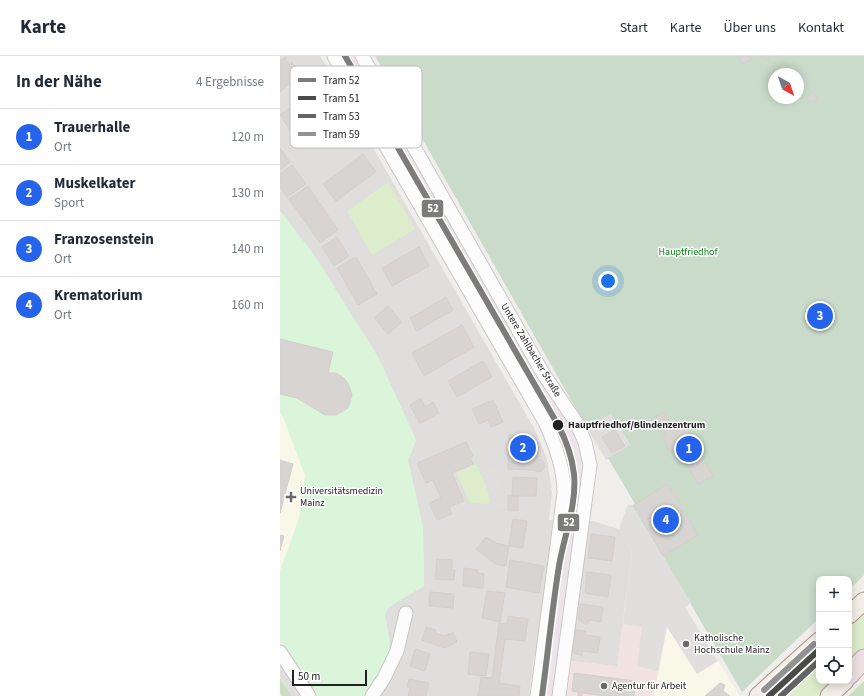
<!DOCTYPE html>
<html lang="de">
<head>
<meta charset="utf-8">
<style>
	body { margin:0; font-family:"Source Sans 3",sans-serif; background:#f6f6f7; color:#1f2937 }
	.controls { position:absolute; right:12px; bottom:12px; display:grid; overflow:hidden; border-radius:8px; box-shadow:0 2px 10px #0003 }
	.controls button { width:36px; height:36px; display:grid; place-items:center; padding:0; border:0; border-bottom:1px solid #e0e1e3; background:#fff; color:#1f2937; font:20px sans-serif }
	.compass { position:absolute; left:488px; top:12px; width:36px; height:36px; border-radius:50%; background:#fff; box-shadow:0 2px 10px #0003; rotate:140deg }
	.scale { position:absolute; left:12px; bottom:10px; width:75px; box-sizing:border-box; padding-left:4px; border:2px solid #222; border-top:0; font-size:11px; line-height:14px; white-space:nowrap; color:#222; -webkit-text-stroke:3px #fff; paint-order:stroke }
	.you { position:absolute; left:328px; top:225px; width:14px; height:14px; margin:-10px; border:3px solid #fff; border-radius:50%; background:#1a73e8; box-shadow:0 0 0 6px #1a73e833 }
	.badge { display:grid; place-items:center; width:26px; height:26px; border-radius:50%; background:#2563eb; color:#fff; font-size:13px; font-weight:700 }
	.pin { position:absolute; translate:-50% -50%; border:2px solid #fff; box-shadow:0 1px 4px #0006 }
	.list { margin:0; padding:0; list-style:none }
	h2 { display:flex; justify-content:space-between; align-items:center; height:52px; margin:0; padding:0 16px; font-size:17px }
	h2 small { font-size:13px; font-weight:400; color:#747a83 }
	.list li { display:grid; grid-template-columns:26px 1fr auto; gap:12px; align-items:center; box-sizing:border-box; height:56px; padding:0 16px; border-top:1px solid #e0e1e3 }
	.list b { display:block; font-size:15px; white-space:nowrap }
	.list p { margin:0; font-size:13px; white-space:nowrap; color:#747a83 }
	.list em { font-size:13px; font-style:normal; color:#747a83 }
	.icon { flex:none; width:22px; height:22px; fill:none; stroke:currentColor; stroke-width:2; stroke-linecap:round; stroke-linejoin:round }
	.map { position:relative; flex:none; width:584px; height:640px; overflow:hidden }
	header { display:flex; align-items:center; gap:24px; box-sizing:border-box; height:56px; padding:0 20px; background:#fff; border-bottom:1px solid #e0e1e3 }
	header strong { font-size:19px }
	nav { display:flex; gap:22px; margin-inline-start:auto; font-size:14px }
	main { display:flex }
	aside { flex:1; background:#fff }
	.map>svg:first-child { display:block }
	.residential { fill:#dfdedc }
	.commercial { fill:#f1e3e1 }
	.industrial { fill:#ede4e9 }
	.education { fill:#f8f7e8 }
	.grass { fill:#ddeccb }
	.forest { fill:#cbdec1 }
	.cemetery { fill:#cadbca; fill-rule:evenodd }
	.park { fill:#daf5da }
	.parking { fill:#e0dfde }
	.building { fill:#d7d4d2; stroke:#d3d0cc }
	.lines { fill:none; stroke-linecap:round; stroke-linejoin:round }
	.minor-casing { stroke:#c9c8c7; stroke-width:15 }
	.major-casing { stroke:#a79c86; stroke-width:19 }
	.highway-casing { stroke:#c5a2ac; stroke-width:21 }
	.minor { stroke:#fdfcfc; stroke-width:13 }
	.major { stroke:#f3ede7; stroke-width:17 }
	.highway { stroke:#ece0e2; stroke-width:19 }
	.tram-1-casing { stroke:#fff; stroke-width:9 }
	.tram-2-casing { stroke:#fff; stroke-width:9 }
	.tram-3-casing { stroke:#fff; stroke-width:9 }
	.tram-4-casing { stroke:#fff; stroke-width:9 }
	.tram-1 { stroke:#7c7c7b; stroke-width:6 }
	.tram-2 { stroke:#4a4a49; stroke-width:6 }
	.tram-3 { stroke:#646363; stroke-width:6 }
	.tram-4 { stroke:#929292; stroke-width:6 }
	.stop-dot { fill:#222; stroke:#fff; stroke-width:1.5 }
	.poi-dot { fill:#6a6968; stroke:#fff; stroke-width:1.5 }
	.labels { text-anchor:middle; dominant-baseline:central; stroke-width:3; stroke-linejoin:round; paint-order:stroke }
	.park-label { font-size:10px; fill:#0c8416; stroke:#fff }
	.street-label { font-size:10px; fill:#222; stroke:#fff }
	.stop-label { font-size:10px; font-weight:bold; fill:#222; stroke:#fff; text-anchor:start }
	.poi-label { font-size:10px; fill:#222; stroke:#fff; text-anchor:start }
	.key { fill:#fff; stroke:#bdbdbd; stroke-width:1 }
	.key-label { font-size:11px; fill:#222 }
	.line-badge { stroke:#fff; stroke-width:1.5 }
	.badge-label { font-size:11px; text-anchor:middle; font-weight:bold; fill:#fff }
</style>
</head>
<body>
<header>
<strong>Karte</strong>
<nav><a>Start</a><a>Karte</a><a>Über uns</a><a>Kontakt</a></nav>
</header>
<main>
<aside>
<h2>In der Nähe<small>4 Ergebnisse</small></h2>
<ul class="list">
<li><span class="badge">1</span><div><b>Trauerhalle</b><p>Ort</p></div><em>120 m</em></li>
<li><span class="badge">2</span><div><b>Muskelkater</b><p>Sport</p></div><em>130 m</em></li>
<li><span class="badge">3</span><div><b>Franzosenstein</b><p>Ort</p></div><em>140 m</em></li>
<li><span class="badge">4</span><div><b>Krematorium</b><p>Ort</p></div><em>160 m</em></li>
</ul>
</aside>
<div class="map">
<svg width="584" height="640" viewBox="0 0 584 640">
	<rect width="100%" height="100%" fill="#f0eeeb"/>
	<!-- residential -->
	<path class="residential" d="M0,0H40L44,6L255,374L267,403L270,422L272,437L269,464L313,465L339,473L352,496L337,611L254,600L249,640H87L107,568L105,559L108,552L118,545L144,530L143,472L128,404L136,384L98,301L34,199L0,155Z
		M331,358L350,390L326,404L307,372Z"/>
	<!-- commercial -->
	<path class="commercial" d="M352,496L387,571L374,640H287L292,605L337,610Z"/>
	<!-- industrial -->
	<path class="industrial" d="M61,0H77L288,366L298,389L304,414L301,431L298,433H294L291,429L288,419Z
		M288,461L294,463L296,467L273,640H260L286,464Z"/>
	<!-- education -->
	<path class="education" d="M0,357L4,362L25,419L19,463L0,515Z
		M405,551L459,639V640H374L387,571Z"/>
	<!-- grass -->
	<path class="grass" d="M108,126L135,173L92,199L67,155Z
		M196,408C201,420 209,433 210,446L208,448L190,447L176,417Z
		M584,553V595L569,611V567L575,560Z
		M539,598V625H554L537,640H492Z"/>
	<!-- forest -->
	<path class="forest" d="M0,622L12,640H2L0,637Z
		M584,625V640H568Z"/>
	<!-- cemetery -->
	<path class="cemetery" d="M95,0H584V519L569,534V523H539V562L462,636L353,449L355,448L328,402L350,389L331,358L307,372ZM494,18H518V42H494Z"/>
	<!-- park -->
	<path class="park" d="M3,158L34,199L98,301L136,384L128,404L143,472L144,530L118,545L108,552L105,559L110,585L108,599L95,627L87,640H38L0,584V515L19,463L25,419L4,363L0,357V160Z"/>
	<!-- parking -->
	<path class="parking" d="M212,410L222,432L225,450L215,451L211,434L203,414Z
		M348,448L353,449L411,547L405,551L438,605L417,618L387,571L378,615L357,610L362,571L343,568L352,496L339,473Z
		M0,603L24,640H12L0,622Z"/>
	<!-- building -->
	<path class="building" d="M458,0H469L471,3L463,8Z
		M482,0H490L489,4L482,1Z
		M5,1L9,9L12,6L15,11L12,13L14,15L16,13L20,17L16,20L17,21L0,36V3L2,4Z
		M44,27L57,45L12,77L0,59Z
		M534,37L538,43L530,47L526,41Z
		M0,92L10,106L0,114Z
		M83,98L96,116L56,145L43,128Z
		M12,109L26,128L7,141L0,131V118Z
		M28,130L58,174L40,187L9,143Z
		M57,181L69,200L54,210L42,191Z
		M139,191L149,210L112,230L102,212Z
		M76,201L97,238L78,249L57,212Z
		M166,241L173,254L137,275L130,262Z
		M108,250L122,266L108,278L94,262Z
		M182,269L194,291L144,320L132,297Z
		M0,283L53,296L48,317H55L63,321L69,329L72,339L68,352L56,359H45L17,342L0,338Z
		M203,305L212,321L177,341L168,325Z
		M141,342L145,351L153,346L159,357L140,368L130,349Z
		M213,344L223,366L211,371L208,364L199,368L192,353Z
		M384,356L394,374L405,367L421,395L419,396L433,420L418,428L396,391L390,395L382,381L385,379L375,361Z
		M335,374L345,390L332,397L322,381Z
		M229,379H247V386H258V403L263,405L265,410L262,415L258,416L253,414L228,413Z
		M186,386L193,400L190,402L193,408L172,417L184,445L169,451L172,458L157,464L149,447L161,442L153,424L146,427L137,407Z
		M0,404L13,408L0,457Z
		M233,421L257,422L256,440H232Z
		M388,428L418,479L383,500L353,449Z
		M228,439L238,440V455H228Z
		M233,463L247,465L243,492L229,490Z
		M311,478L335,481L332,505L308,502Z
		M0,479L4,480L0,495Z
		M206,481L216,487L229,490L226,510L217,509L196,493Z
		M157,503L172,504V514H175L174,524L155,523Z
		M230,504L264,510L259,537L226,531Z
		M184,512L198,514L197,517L204,518L203,532L183,530Z
		M307,516L331,519L328,541L305,537Z
		M207,535L225,537L220,566L202,562Z
		M150,536L174,538L173,552L149,550Z
		M300,548L323,551L321,566L310,564L306,569L298,563Z
		M228,560L248,563L245,585L225,583L219,627L240,630L239,640H198L201,621L212,622L219,567L227,568Z
		M146,571L156,574L155,577L164,580L173,576L177,586L165,592L142,584Z
		M296,574L306,575L305,579L320,581L318,597L302,595V600L292,596Z
		M135,593L150,598L145,615L130,610Z
		M190,596L209,598L206,620L188,618Z
		M294,617L356,625L354,640H327L302,637V640H298V636L292,635Z
		M129,623L149,627L146,640H128L130,631H127Z
		M440,627L445,629L443,635L450,640H425Z"/>
	<g class="lines">
		<!-- minor casing -->
		<g class="minor-casing">
			<path id="minor" d="M54,0L266,368C276,391 284,413 284,437L257,640
				M82,0L264,319L296,366L305,386L310,409L279,640
				M0,596L29,640
				M92,640L104,622L117,595L126,557"/>
		</g>
		<!-- major casing -->
		<g class="major-casing">
			<path id="major" d="M569,559L584,545
				M478,640L539,585
				M549,640L565,625"/>
		</g>
		<!-- highway casing -->
		<g class="highway-casing">
			<path id="highway" d="M569,619L584,603"/>
		</g>
		<!-- minor -->
		<use href="#minor" class="minor"/>
		<!-- major -->
		<use href="#major" class="major"/>
		<!-- highway -->
		<use href="#highway" class="highway"/>
		<!-- tram-1 casing -->
		<g class="tram-1-casing">
			<path id="tram-1" d="M65,0L278,369C286,384 292,401 294,418C297,449 284,480 279,510C272,553 268,597 262,640"/>
		</g>
		<!-- tram-2 casing -->
		<g class="tram-2-casing">
			<path id="tram-2" d="M489,640L539,594"/>
		</g>
		<!-- tram-3 casing -->
		<g class="tram-3-casing">
			<path id="tram-3" d="M501,640L539,605"/>
		</g>
		<!-- tram-4 casing -->
		<g class="tram-4-casing">
			<path id="tram-4" d="M484,634L534,588"/>
		</g>
		<!-- tram-1 -->
		<use href="#tram-1" class="tram-1"/>
		<!-- tram-2 -->
		<use href="#tram-2" class="tram-2"/>
		<!-- tram-3 -->
		<use href="#tram-3" class="tram-3"/>
		<!-- tram-4 -->
		<use href="#tram-4" class="tram-4"/>
	</g>
	<!-- markers -->
	<circle class="stop-dot" cx="278" cy="369" r="6"/>
	<g class="poi-dot">
		<path d="M9 435h4v4h4v4h-4v4h-4v-4h-4v-4h4z"/>
		<circle cx="406" cy="588" r="4"/>
		<circle cx="324" cy="630" r="4"/>
	</g>
	<g class="labels">
		<!-- park labels -->
		<g class="park-label">
			<text x="408" y="196">Hauptfriedhof</text>
		</g>
		<!-- street labels -->
		<g class="street-label">
			<text transform="translate(251 294) rotate(59)">Untere Zahlbacher Straße</text>
		</g>
		<!-- stop labels -->
		<g class="stop-label">
			<text x="288" y="369">Hauptfriedhof/Blindenzentrum</text>
		</g>
		<!-- poi labels -->
		<g class="poi-label">
			<text x="20" y="435">Universitätsmedizin<tspan x="20" dy="12">Mainz</tspan></text>
			<text x="414" y="582">Katholische<tspan x="414" dy="12">Hochschule Mainz</tspan></text>
			<text x="332" y="630">Agentur für Arbeit</text>
		</g>
	</g>
	<!-- legend -->
	<rect x="10" y="10" width="132" height="82" rx="6" class="key"/>
	<rect x="18" y="22" width="18" height="4" fill="#7c7c7b"/>
	<rect x="18" y="40" width="18" height="4" fill="#4a4a49"/>
	<rect x="18" y="58" width="18" height="4" fill="#646363"/>
	<rect x="18" y="76" width="18" height="4" fill="#929292"/>
	<g class="key-label">
		<text x="43" y="28">Tram 52</text>
		<text x="43" y="46">Tram 51</text>
		<text x="43" y="64">Tram 53</text>
		<text x="43" y="82">Tram 59</text>
	</g>
	<g class="line-badge">
		<rect x="141" y="143" width="23" height="19" rx="4" fill="#7c7c7b"/>
		<rect x="277" y="457" width="23" height="19" rx="4" fill="#7c7c7b"/>
	</g>
	<g class="badge-label">
		<text x="153" y="156">52</text>
		<text x="289" y="470">52</text>
	</g>
</svg>
<div class="controls">
<button>+</button>
<button>−</button>
<button><svg class="icon" aria-label="locate" viewBox="0 0 24 24"><circle cx="12" cy="12" r="6"/><path d="M12 2v4M12 18v4M2 12h4M18 12h4"/></svg></button>
</div>
<svg class="compass" viewBox="-18 -18 36 36"><path d="M0-13l5 13h-10z" fill="#e53935"/><path d="M0 13l5-13h-10z" fill="#747a83"/></svg>
<div class="scale">50 m</div>
<div class="you"></div>
<div class="pin badge" style="left:409px;top:393px">1</div>
<div class="pin badge" style="left:243px;top:392px">2</div>
<div class="pin badge" style="left:540px;top:260px">3</div>
<div class="pin badge" style="left:386px;top:464px">4</div>
</div>
</main>
</body>
</html>
